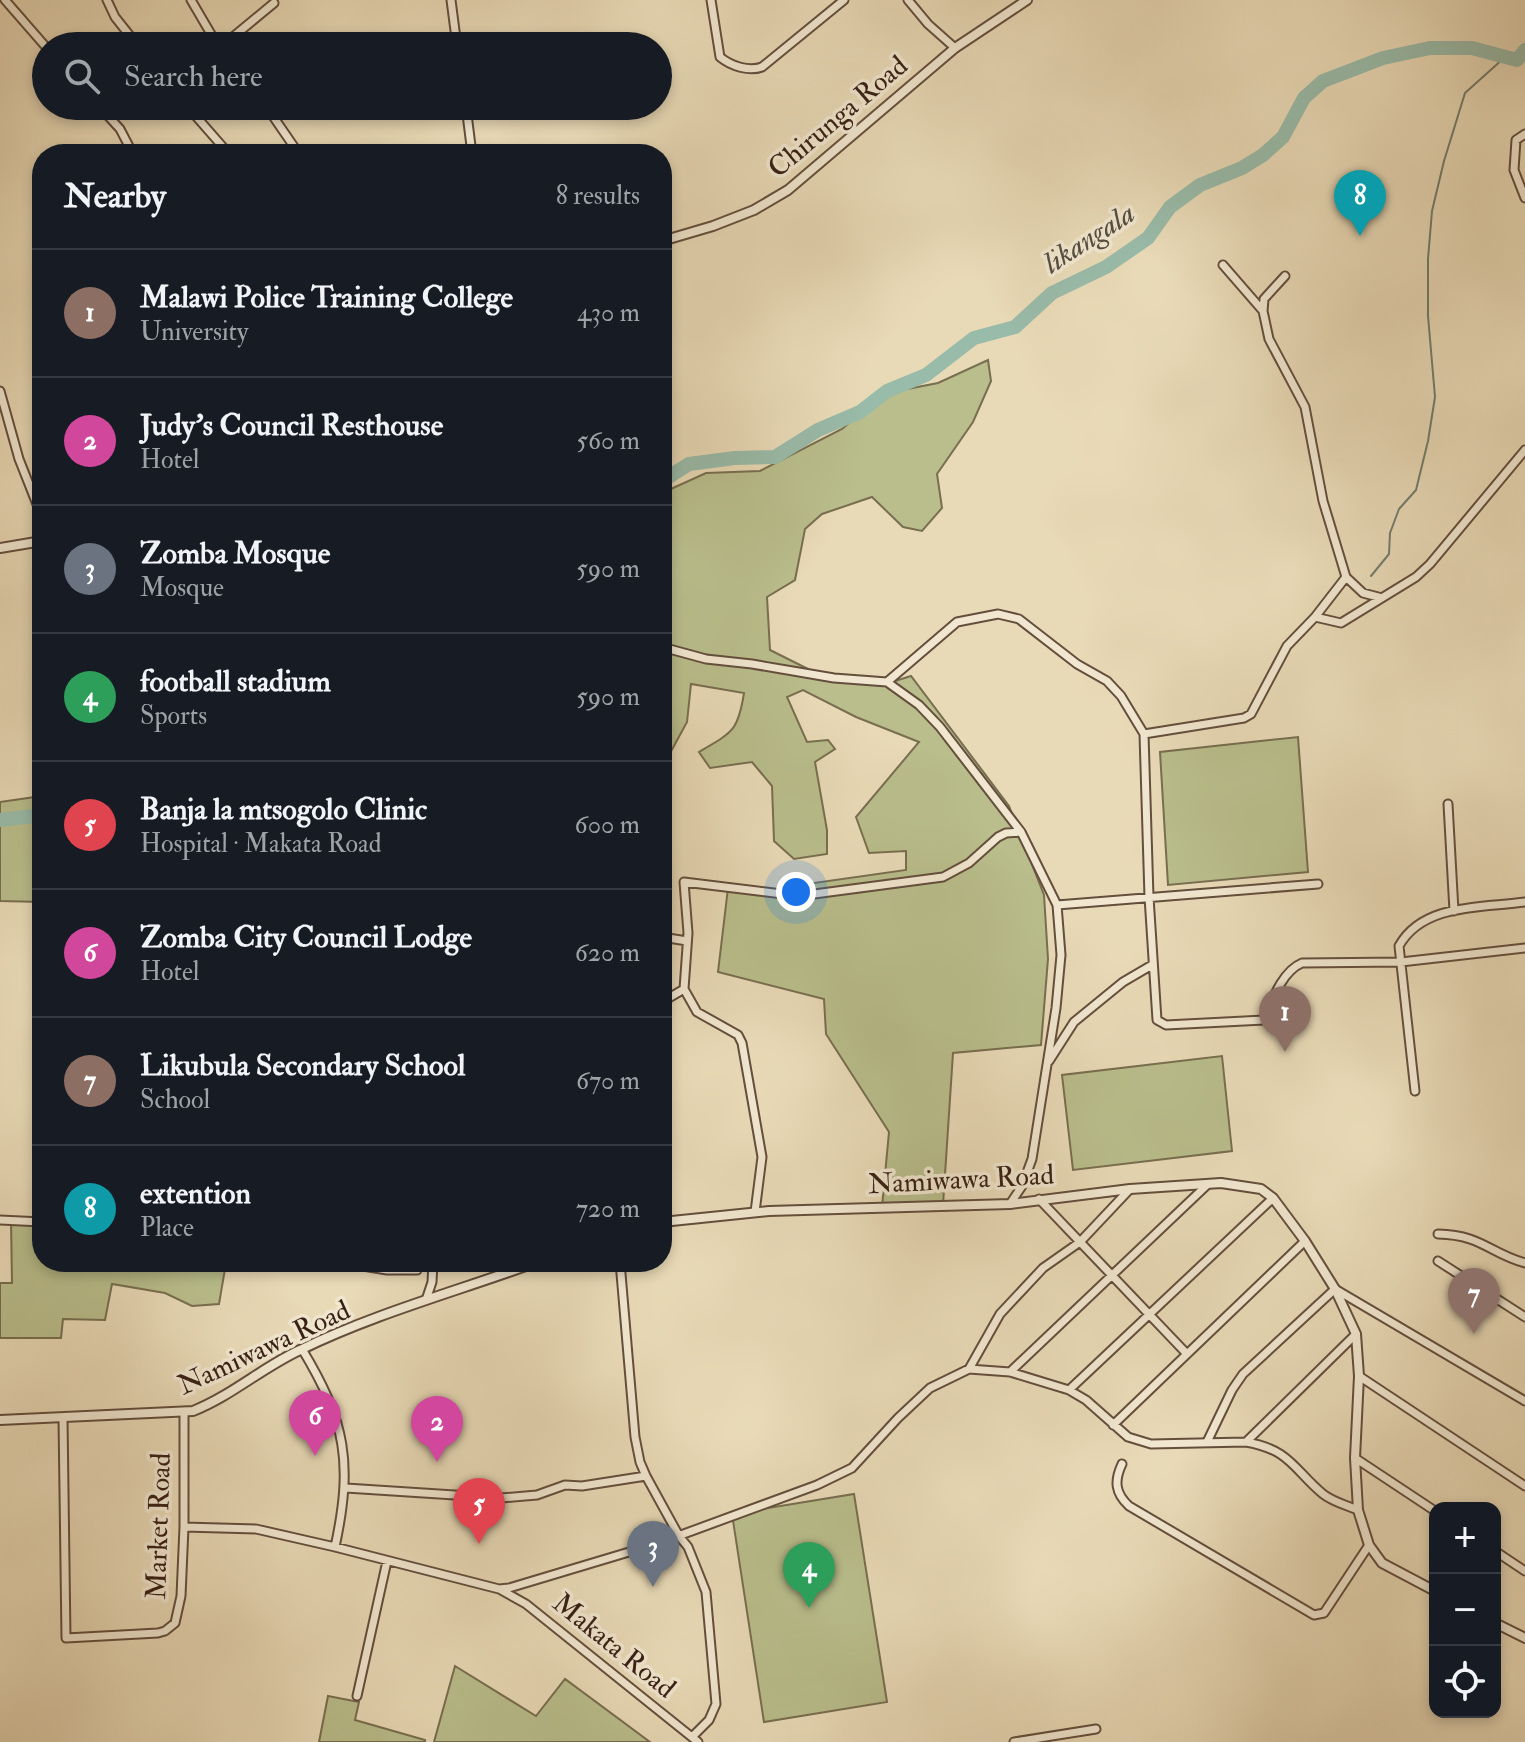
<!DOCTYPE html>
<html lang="en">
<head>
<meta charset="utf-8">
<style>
	body { margin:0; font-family:"IM FELL Double Pica",serif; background:#20242c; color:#f1f3f6 }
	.controls { position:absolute; right:24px; bottom:24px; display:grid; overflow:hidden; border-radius:16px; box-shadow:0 4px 12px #0003 }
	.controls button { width:72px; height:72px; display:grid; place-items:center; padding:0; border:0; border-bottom:2px solid #363941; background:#171b24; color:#f1f3f6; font:40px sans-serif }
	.you { position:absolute; left:796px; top:892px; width:28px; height:28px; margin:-20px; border:6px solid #fff; border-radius:50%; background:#1a73e8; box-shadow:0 0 0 12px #1a73e833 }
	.badge { display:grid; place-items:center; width:52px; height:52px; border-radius:50%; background:#c59692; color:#fff; font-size:26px; font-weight:700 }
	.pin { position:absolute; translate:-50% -66px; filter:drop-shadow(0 2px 4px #0008) }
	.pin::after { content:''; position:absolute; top:42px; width:28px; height:24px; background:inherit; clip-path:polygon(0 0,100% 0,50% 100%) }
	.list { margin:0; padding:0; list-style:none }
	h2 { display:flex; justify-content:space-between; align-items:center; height:104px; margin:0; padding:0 32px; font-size:34px }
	h2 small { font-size:26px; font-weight:400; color:#9ea1a6 }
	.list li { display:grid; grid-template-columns:52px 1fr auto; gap:24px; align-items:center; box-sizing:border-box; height:128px; padding:0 32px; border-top:2px solid #363941 }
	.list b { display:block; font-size:30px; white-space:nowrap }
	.list p { margin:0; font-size:26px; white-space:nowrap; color:#9ea1a6 }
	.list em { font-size:26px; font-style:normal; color:#9ea1a6 }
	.icon { flex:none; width:44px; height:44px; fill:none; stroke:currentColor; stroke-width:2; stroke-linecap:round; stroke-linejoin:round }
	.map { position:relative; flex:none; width:1525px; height:1742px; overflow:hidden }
	.search { position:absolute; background:#171b24; box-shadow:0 4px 12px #0003; left:32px; top:32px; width:640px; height:88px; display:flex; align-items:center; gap:20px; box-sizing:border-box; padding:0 28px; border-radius:44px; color:#9ea1a6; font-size:30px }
	.panel { position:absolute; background:#171b24; box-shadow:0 4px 12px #0003; left:32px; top:144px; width:640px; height:1128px; border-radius:32px }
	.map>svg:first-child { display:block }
	.green { fill:#b9be8c; stroke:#786e50; stroke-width:2 }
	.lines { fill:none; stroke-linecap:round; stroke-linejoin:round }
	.stream { stroke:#727d6d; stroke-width:2 }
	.river { stroke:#99bba9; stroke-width:14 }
	.minor-casing { stroke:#644e3d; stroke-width:11 }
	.tertiary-casing { stroke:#644e3d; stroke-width:12 }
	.minor { stroke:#f1e7d0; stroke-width:7 }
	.tertiary { stroke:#f1e7d0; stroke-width:8 }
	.labels { text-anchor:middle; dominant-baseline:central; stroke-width:7; stroke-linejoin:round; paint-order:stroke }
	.street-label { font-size:28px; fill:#371f14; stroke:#f1e7d0 }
	.water-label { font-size:30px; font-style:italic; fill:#544e41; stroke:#f1e7d0 }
</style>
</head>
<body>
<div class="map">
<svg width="1525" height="1742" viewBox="0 0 1525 1742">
	<rect width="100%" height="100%" fill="#e9dab7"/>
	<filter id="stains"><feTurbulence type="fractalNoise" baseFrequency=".0025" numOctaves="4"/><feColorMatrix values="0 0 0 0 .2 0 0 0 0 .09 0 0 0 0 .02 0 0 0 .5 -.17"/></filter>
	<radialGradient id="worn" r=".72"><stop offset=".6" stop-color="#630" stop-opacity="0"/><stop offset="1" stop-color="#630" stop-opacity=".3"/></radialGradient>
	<!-- green -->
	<path class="green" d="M988,360L991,381L973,422L937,474L942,508L922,531L903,527L872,497L822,514L805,529L795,580L767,597L770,650L812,671L889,683L911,676L1009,806L1044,895L1048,959L1041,1045L953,1053L943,1205L882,1207L889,1132L826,1034L824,999L718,972L728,888L806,897L800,885L906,870V851L869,853L856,817L919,742L856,717L803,690L787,697L807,742L828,740L835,749L815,762L827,830V854L794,859L774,841L772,786L752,762L710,768L699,752C733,732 738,731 744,693L691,684L687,722L662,768V493L706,473L760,471L842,429L869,406L902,390L938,383Z
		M1298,737L1308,872L1168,885L1160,752Z
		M42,796V902L0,901V802Z
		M1222,1056L1232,1151L1073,1170L1062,1075Z
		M11,1220L42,1221V1262L226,1263L219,1304L192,1306L165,1293L112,1284L105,1320L63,1319L61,1338H0V1283H12Z
		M854,1494L887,1702L764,1722L732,1514Z
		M455,1666L536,1716L565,1679L650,1742H434Z
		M328,1696L359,1702L355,1720L425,1740V1742H319Z"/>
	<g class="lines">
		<!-- stream -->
		<path class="stream" d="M1371,576L1389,554L1390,533L1399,509L1416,490L1428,441L1435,397L1428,316V259L1432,211L1444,161L1465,93L1504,58"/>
		<!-- river -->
		<path class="river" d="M662,481L689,464L735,458L775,457L818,430L860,412L887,391L926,375L974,338L1015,327L1052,293L1106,267L1148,238L1170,207L1200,185L1242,168L1263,155L1283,137L1304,98L1323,81L1383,58L1430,48H1472L1517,60L1525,50
			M0,820L42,815"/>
		<!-- minor casing -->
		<g class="minor-casing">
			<path id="minor" d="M5,0L46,47
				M107,0L115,17L138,46
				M191,0L218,46
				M451,0L457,46
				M711,0L720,57C731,66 749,72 762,67L844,0
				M908,0L928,24L955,48
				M222,46L274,3
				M99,106L120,129L133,154
				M187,106L229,154
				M266,106L299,154
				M466,106L472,154
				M1525,134L1516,140L1514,170L1525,198
				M1223,265L1263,311
				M1285,276L1264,299L1263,311L1269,339L1305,407L1323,501L1346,577L1363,593L1382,598
				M0,391L19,459L42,517
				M1346,577L1315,617L1287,646L1251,714L1244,718L1144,734L1149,897L1157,1020L1166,1025L1264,1020C1272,1001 1282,971 1302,963L1401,962L1525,948
				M1315,617L1341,623L1416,577L1430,564L1525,450
				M662,647L706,659L752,664L834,678L887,682L919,705L940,727L1021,832L1057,905L1061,955L1056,1008L1032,1159L1022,1186L1010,1204
				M887,682L957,622L998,614L1019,619L1077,664L1107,681L1121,696L1144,734
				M1448,804L1454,911
				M1057,905L1318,884
				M662,937L687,941
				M662,1002L684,989
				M1049,1061L1074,1022L1123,982L1152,965
				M1415,1091L1399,946C1423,903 1482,908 1525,902
				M1039,1199L1187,1354
				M755,1212L762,1157L742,1043L738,1035L697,1012L684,989L688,933L684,882L799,896L943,877L969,863L998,837L1006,833L1021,832
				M0,1220L42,1222
				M1438,1234C1482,1235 1489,1253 1525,1263
				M1438,1261L1525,1317
				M338,1262L387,1270H417
				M620,1262L635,1437L640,1462L646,1476L679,1536L688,1547L706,1592L716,1704L709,1720L692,1737
				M426,1300L432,1282L433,1262
				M302,1349C346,1422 353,1463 335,1547
				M969,1369L1000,1314L1043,1268L1080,1242L1130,1189
				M1010,1372L1207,1185
				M1359,1376L1525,1486
				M1069,1390L1273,1198
				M63,1418L66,1638L158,1633L165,1631L175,1623L181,1596L184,1527V1413
				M1113,1425L1305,1241
				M1207,1442L1232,1390L1243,1374L1335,1289L1525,1401
				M1246,1442L1356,1334
				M1355,1458L1435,1511
				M1122,1464C1114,1481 1115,1493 1129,1506L1314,1615L1324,1613L1369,1545
				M346,1488L501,1498L537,1495L565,1485L582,1486L646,1476
				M184,1527L256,1529L335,1547L499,1589L509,1588L659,1543L817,1485L852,1468L898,1418L930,1388L969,1369L1010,1372L1069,1390L1086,1400L1128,1437L1151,1444L1246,1442C1291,1450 1293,1469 1323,1494C1333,1502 1346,1505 1358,1510
				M1495,1551L1525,1571
				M501,1590L526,1604L698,1742
				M357,1696L387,1561
				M1014,1742L1096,1729"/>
		</g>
		<!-- tertiary casing -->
		<g class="tertiary-casing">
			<path id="tertiary" d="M662,241L713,226L754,210L788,190L955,48L1027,0
				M0,548L42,541
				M662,1222L769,1211L1010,1204L1130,1189L1221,1183L1261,1189L1273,1198L1305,1241L1335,1289L1356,1334L1359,1376L1355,1458L1358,1510L1369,1545L1382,1563L1435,1591
				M0,1420L193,1411C231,1396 263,1367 300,1350C376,1313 458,1291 537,1262
				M1495,1623L1525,1638"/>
		</g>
		<!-- minor -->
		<use href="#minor" class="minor"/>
		<!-- tertiary -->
		<use href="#tertiary" class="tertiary"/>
	</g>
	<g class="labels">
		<!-- street labels -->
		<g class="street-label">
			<text transform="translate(838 117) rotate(-40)">Chirunga Road</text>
			<text transform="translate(961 1180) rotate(-3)">Namiwawa Road</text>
			<text transform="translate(264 1348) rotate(-25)">Namiwawa Road</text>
			<text transform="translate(159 1526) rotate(-88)">Market Road</text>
			<text transform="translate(614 1646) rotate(39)">Makata Road</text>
		</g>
		<!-- water labels -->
		<g class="water-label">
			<text transform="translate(1089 238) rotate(-33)">likangala</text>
		</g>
	</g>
	<rect width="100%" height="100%" filter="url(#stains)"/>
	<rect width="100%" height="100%" fill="url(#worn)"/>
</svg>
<div class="controls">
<button>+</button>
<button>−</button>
<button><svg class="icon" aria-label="locate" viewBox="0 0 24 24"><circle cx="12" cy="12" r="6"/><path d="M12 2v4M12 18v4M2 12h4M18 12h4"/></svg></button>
</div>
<div class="you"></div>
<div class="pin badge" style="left:1285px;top:1052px;background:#8d6e63">1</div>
<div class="pin badge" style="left:437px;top:1462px;background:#d1479c">2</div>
<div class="pin badge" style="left:653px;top:1587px;background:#6b7280">3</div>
<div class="pin badge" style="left:809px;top:1608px;background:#2e9e5b">4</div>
<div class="pin badge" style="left:479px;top:1544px;background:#e0444e">5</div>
<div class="pin badge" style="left:315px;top:1456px;background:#d1479c">6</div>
<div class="pin badge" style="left:1474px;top:1334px;background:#8d6e63">7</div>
<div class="pin badge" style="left:1360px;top:236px;background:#0f9aa8">8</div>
<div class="search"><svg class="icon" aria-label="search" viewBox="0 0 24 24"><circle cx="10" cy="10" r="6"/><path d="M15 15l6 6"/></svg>Search here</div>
<section class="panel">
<h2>Nearby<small>8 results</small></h2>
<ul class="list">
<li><span class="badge" style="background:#8d6e63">1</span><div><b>Malawi Police Training College</b><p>University</p></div><em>430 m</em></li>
<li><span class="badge" style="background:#d1479c">2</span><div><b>Judy's Council Resthouse</b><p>Hotel</p></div><em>560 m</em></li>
<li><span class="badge" style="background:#6b7280">3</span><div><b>Zomba Mosque</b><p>Mosque</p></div><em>590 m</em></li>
<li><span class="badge" style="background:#2e9e5b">4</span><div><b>football stadium</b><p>Sports</p></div><em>590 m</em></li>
<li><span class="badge" style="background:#e0444e">5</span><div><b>Banja la mtsogolo Clinic</b><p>Hospital · Makata Road</p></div><em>600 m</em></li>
<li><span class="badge" style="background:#d1479c">6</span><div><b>Zomba City Council Lodge</b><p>Hotel</p></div><em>620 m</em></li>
<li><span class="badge" style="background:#8d6e63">7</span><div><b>Likubula Secondary School</b><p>School</p></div><em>670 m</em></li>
<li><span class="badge" style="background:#0f9aa8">8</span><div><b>extention</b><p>Place</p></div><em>720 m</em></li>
</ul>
</section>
</div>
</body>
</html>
